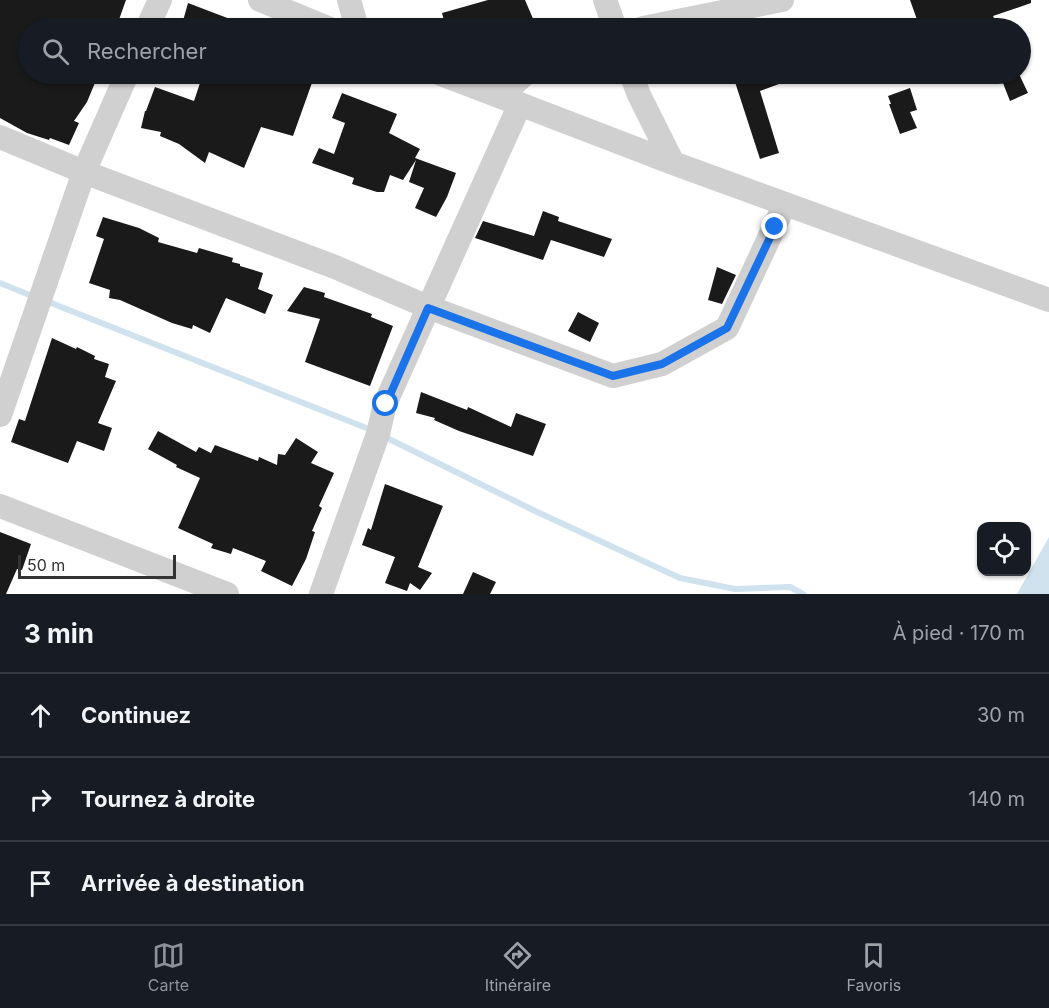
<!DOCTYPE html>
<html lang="fr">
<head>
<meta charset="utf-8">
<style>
	body { margin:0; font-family:Inter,sans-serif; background:#20242c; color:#f1f3f6 }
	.controls { position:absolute; right:18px; bottom:18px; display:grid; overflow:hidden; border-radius:12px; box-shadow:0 2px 4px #0004 }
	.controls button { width:54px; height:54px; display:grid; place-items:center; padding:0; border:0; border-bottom:2px solid #363941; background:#171b24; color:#f1f3f6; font:30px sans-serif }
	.scale { position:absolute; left:18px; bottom:15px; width:158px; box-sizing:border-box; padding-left:6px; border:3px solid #333; border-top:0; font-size:16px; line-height:21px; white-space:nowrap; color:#333; -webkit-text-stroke:4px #fff; paint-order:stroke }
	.stop { position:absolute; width:18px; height:18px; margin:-14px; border:4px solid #1a73e8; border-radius:50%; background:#fff }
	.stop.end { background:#1a73e8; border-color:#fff; box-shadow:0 2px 6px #0008 }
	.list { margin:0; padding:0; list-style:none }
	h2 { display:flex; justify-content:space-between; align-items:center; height:78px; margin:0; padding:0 24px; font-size:26px }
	h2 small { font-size:20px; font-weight:400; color:#9ea1a6 }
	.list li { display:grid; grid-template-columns:39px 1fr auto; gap:18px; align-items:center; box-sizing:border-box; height:84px; padding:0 24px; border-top:2px solid #363941 }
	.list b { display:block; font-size:22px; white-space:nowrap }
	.list em { font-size:20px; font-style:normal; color:#9ea1a6 }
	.icon { flex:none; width:33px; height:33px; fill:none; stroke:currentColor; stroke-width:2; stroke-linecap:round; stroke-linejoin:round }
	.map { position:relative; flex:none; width:1049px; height:594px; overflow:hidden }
	.search { position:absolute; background:#171b24; box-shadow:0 2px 4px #0004; left:18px; right:18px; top:18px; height:66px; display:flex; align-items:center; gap:15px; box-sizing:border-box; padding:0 21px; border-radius:33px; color:#9ea1a6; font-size:22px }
	.sheet { height:330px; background:#171b24 }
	nav { display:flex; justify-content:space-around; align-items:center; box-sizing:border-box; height:84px; border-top:2px solid #363941; background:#171b24; font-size:16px; color:#9ea1a6 }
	nav a { display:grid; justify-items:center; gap:3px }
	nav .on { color:#8c9099 }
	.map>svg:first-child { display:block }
	.water { fill:#cfe2ee }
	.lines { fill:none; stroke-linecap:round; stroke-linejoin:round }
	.stream { stroke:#cfe2ee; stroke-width:6 }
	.building { fill:#1a1a1a }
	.minor { stroke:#d0d0d0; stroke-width:24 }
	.route { stroke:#1a73e8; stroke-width:8 }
</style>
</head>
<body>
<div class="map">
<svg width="1049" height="594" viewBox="0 0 1049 594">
	<rect width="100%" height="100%" fill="#fff"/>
	<!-- water -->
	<path class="water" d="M1049,537V594H1017Z"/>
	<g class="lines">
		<!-- stream -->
		<path class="stream" d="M0,283L37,298
			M46,301L374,431
			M383,436L535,511L680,578L735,589L790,587L803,594"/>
	</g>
	<!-- building -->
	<path class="building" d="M0,0H126L116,28H28V74H83L97,78L87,102L74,121L79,123L69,145L50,138L49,140L27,133L0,118Z
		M488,0H525L537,28H446L442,13Z
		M910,0H1031V3L993,16L996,22L978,28H920Z
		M188,3L251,27V28H181Z
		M207,74H294L313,80L293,136L261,127L244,168L209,152L205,163L179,144L160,136L161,132L141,128L145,111H146L155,87L194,101L200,83L202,84Z
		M762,74H788L790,80L760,91L779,153L760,159L735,82Z
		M1016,74H1019L1028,93L1010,101L1001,78Z
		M910,88L917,110L910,112L917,128L900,134L889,104H891L888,96Z
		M342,93L397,114L389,133L420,149L415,158L456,173L447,197L436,217L415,208L424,188L409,182L416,160L403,180L390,175L384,192H377L352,184L354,178L312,163L319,148L334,154L345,123L332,118Z
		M543,211L559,217L558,221L612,239L604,257L551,240L543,260L475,238L483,221L534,236Z
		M103,217L139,228L159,238L158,242L197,253L199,248L233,258L232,262L240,264V266L263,273L258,289L273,295L265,314L226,298L210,333L193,325L192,329L172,323L120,300L109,298L110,290L89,283L104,239L96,236Z
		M717,267L736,275L722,304L708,300Z
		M304,287L325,293L324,297L372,314L371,317L393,326L370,386L305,362L320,319L287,311Z
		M578,312L599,323L590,342L568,331Z
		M52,338L76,349L77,347L95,356L94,359L109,364L105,377L116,381L98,423L112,428L104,451L77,441L68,463L11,442L19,419L25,421Z
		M421,392L467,410L468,407L511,427L516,413L546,424L533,456L459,431L434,420L435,418L416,413Z
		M158,431L196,452L199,447L211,453L215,445L258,461L259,457L277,465L278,454L285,455L296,438L318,452L311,463L334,473L319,506L322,508L312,531L315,532L306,559L292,586L261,571L266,561L233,548L231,554L211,548L213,544L178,528L200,478L176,467L177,465L148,449Z
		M385,484L443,506L418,567L432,573L420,590L410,583L407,591L385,583L395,557L362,545L368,528L371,530Z
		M0,532L31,544L22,570L17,569L6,594H0Z
		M473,572L496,582L490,594H463Z"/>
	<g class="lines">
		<!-- minor -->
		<path class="minor" d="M260,0L328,28
			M349,0L357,28
			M605,0L615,28
			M147,28L160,0
			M643,28L782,0
			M441,74L673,163L1049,300
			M631,74L639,95L673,163
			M501,96L525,74
			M0,137L84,172L335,267L428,307L613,376L662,364L727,328L785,204
			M0,415L84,172L127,74
			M0,506L227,594
			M321,594L378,434L385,404L520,104"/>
	</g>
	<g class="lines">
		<!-- route -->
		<path class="route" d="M386,404L428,308L613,376L662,364L727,328L775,227"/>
	</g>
</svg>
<div class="controls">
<button><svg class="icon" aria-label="locate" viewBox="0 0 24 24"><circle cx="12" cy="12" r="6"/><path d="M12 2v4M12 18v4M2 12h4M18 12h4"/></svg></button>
</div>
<div class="scale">50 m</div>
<div class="stop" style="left:386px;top:404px"></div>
<div class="stop end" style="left:775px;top:227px"></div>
<div class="search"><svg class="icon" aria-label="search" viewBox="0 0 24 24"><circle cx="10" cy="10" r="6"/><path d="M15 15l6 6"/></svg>Rechercher</div>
</div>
<section class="sheet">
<h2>3 min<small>À pied · 170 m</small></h2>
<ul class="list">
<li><svg class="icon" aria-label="ahead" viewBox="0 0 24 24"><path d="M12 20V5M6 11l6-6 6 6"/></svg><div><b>Continuez</b></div><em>30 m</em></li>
<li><svg class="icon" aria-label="right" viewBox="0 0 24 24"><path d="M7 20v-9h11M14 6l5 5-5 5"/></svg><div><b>Tournez à droite</b></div><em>140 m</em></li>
<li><svg class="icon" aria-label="arrive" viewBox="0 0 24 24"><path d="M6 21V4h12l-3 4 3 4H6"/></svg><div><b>Arrivée à destination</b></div></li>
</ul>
</section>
<nav>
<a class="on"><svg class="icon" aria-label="map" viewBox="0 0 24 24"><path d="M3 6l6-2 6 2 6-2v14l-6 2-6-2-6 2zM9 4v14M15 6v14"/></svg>Carte</a>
<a><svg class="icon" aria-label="directions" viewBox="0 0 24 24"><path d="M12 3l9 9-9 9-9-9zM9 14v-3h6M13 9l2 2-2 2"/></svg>Itinéraire</a>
<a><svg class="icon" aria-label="saved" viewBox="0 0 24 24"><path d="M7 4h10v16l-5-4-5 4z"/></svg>Favoris</a>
</nav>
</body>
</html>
